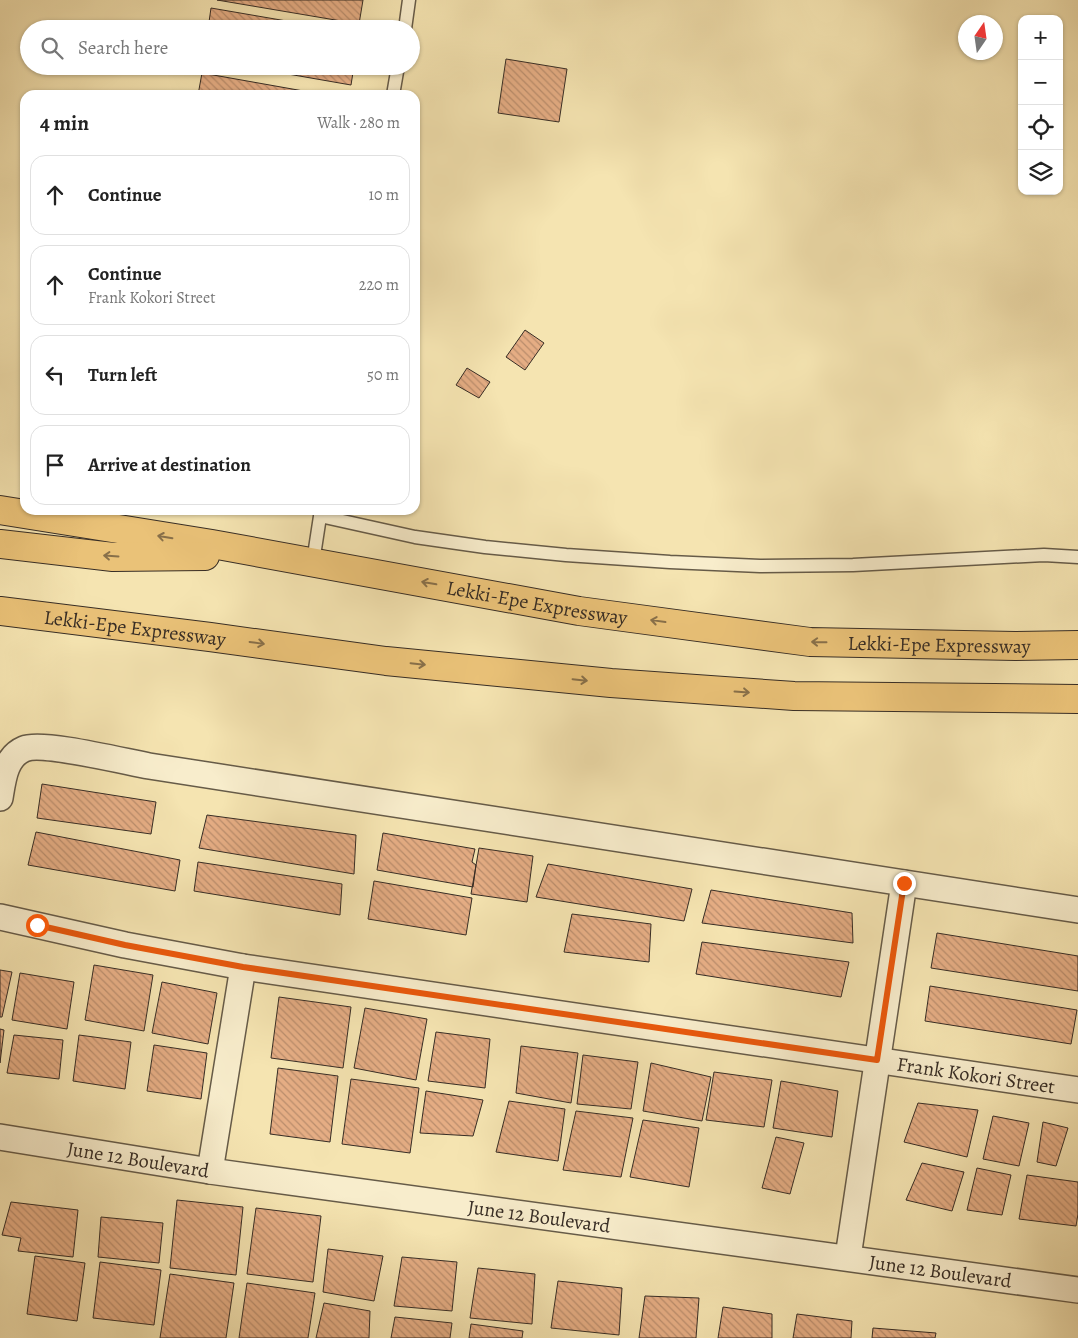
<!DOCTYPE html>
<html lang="en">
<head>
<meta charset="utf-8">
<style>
	body { margin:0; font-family:Alegreya,serif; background:#f2f2f2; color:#222 }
	.controls { position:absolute; right:15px; top:15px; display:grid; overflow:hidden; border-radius:10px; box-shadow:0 1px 4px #0004 }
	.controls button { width:45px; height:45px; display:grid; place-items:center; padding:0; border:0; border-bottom:1px solid #e0e0e0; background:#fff; color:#222; font:25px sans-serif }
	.compass { position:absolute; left:958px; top:15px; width:45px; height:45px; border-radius:50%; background:#fff; box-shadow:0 1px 4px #0004; rotate:13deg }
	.stop { position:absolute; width:15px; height:15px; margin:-11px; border:4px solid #ea580c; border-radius:50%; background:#fff }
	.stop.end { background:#ea580c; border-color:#fff; box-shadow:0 1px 5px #0008 }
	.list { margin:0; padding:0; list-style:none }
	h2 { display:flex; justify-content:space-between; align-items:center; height:65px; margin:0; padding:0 20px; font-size:21px }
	h2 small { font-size:16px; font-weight:400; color:#767676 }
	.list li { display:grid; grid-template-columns:32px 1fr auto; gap:15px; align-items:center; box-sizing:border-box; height:80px; margin:0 10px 10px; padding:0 10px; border:1px solid #e0e0e0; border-radius:15px }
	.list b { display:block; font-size:19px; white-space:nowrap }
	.list p { margin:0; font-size:16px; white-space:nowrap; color:#767676 }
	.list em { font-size:16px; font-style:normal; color:#767676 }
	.icon { flex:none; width:28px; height:28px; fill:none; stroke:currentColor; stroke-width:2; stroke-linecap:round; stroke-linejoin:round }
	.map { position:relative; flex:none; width:1078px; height:1338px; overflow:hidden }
	.search { position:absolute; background:#fff; box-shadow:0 1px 4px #0004; left:20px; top:20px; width:400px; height:55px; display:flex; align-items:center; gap:12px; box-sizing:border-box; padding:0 18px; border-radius:28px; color:#767676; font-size:19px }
	.panel { position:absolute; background:#fff; box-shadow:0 1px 4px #0004; left:20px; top:90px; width:400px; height:425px; border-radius:15px }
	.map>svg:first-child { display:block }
	.building { fill:url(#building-back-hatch); stroke:#372d25 }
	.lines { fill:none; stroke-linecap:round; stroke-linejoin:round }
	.lane-casing { stroke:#665b48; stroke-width:15 }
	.street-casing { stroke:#665b48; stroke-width:28 }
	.highway-casing { stroke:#372d25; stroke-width:30 }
	.lane { stroke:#f8edcc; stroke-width:12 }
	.street { stroke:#f8edcc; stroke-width:25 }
	.highway { stroke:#eac278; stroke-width:28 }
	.oneway { stroke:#88704a }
	.route { stroke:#ea580c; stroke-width:6 }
	.labels { text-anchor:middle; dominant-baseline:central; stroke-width:4; stroke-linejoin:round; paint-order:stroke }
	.street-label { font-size:20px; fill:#372d25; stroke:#f8edcc }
</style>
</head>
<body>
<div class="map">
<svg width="1078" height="1338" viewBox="0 0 1078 1338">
	<defs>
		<pattern id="building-back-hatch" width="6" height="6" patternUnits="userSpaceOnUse" patternTransform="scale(1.25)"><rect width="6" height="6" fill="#e5ad84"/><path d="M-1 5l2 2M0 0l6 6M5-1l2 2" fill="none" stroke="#ba8d6c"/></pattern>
	</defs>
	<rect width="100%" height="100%" fill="#f5e4b1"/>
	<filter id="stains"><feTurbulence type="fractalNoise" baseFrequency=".004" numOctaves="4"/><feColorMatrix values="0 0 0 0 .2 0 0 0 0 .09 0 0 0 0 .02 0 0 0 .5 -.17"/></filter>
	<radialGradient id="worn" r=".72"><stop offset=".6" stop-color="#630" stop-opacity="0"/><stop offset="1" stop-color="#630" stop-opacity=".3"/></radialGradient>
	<!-- building -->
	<path class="building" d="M217,0H363L359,24Z
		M211,8L333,29H208Z
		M506,59L567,69L559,122L498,113Z
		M242,66H354L351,85Z
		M202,73L326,95H198Z
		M525,330L544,343L525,370L506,357Z
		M467,368L490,382L479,398L456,385Z
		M42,784L156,802L151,834L37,818Z
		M207,815L356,835L354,874L199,848Z
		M36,832L180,860L175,891L28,865Z
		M383,833L475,849L472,862L476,865L473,887L377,870Z
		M479,848L533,856L527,902L471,894Z
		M198,862L342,884L340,915L194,891Z
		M548,864L692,889L684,921L536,897Z
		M374,881L472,898L466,935L368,919Z
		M711,890L852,913L853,943L702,923Z
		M572,914L651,924L649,962L564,952Z
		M937,933L1078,956V991L931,968Z
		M702,942L849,962L841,997L696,974Z
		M94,965L153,975L144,1031L85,1020Z
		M0,970L12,972L2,1017H0Z
		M20,973L74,982L67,1029L12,1020Z
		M162,982L217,993L208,1044L152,1033Z
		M930,986L1077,1010L1071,1044L925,1021Z
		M279,997L351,1007L343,1068L271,1058Z
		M365,1008L427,1019L416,1080L354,1068Z
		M0,1029L4,1030L0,1063Z
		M436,1032L490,1039L485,1088L428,1081Z
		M14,1035L63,1040L59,1079L7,1073Z
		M79,1035L131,1042L125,1089L73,1081Z
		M154,1045L207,1053L201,1099L147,1091Z
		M521,1046L578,1053L571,1103L516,1093Z
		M583,1055L638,1062L631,1109L577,1104Z
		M651,1063L711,1077L702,1121L643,1111Z
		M278,1068L338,1076L330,1142L270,1134Z
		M714,1072L772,1080L764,1127L706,1120Z
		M351,1079L419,1088L410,1153L342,1144Z
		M781,1081L838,1091L832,1137L773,1128Z
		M426,1091L483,1100L473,1136L420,1133Z
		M509,1101L565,1109L558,1161L496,1152Z
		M918,1103L978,1110L967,1157L904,1142Z
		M576,1111L633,1118L621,1177L563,1170Z
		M993,1116L1029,1123L1019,1166L983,1159Z
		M643,1120L699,1128L689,1187L630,1177Z
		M1043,1122L1068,1128L1056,1166L1037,1162Z
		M776,1137L804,1143L790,1194L762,1188Z
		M922,1163L964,1172L952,1211L906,1200Z
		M977,1168L1011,1175L1002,1215L967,1210Z
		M1027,1175L1078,1182V1214L1076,1226L1019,1219Z
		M177,1200L243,1207L236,1275L170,1268Z
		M11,1202L78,1210L73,1257L18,1251L21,1238L2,1235Z
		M256,1208L321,1216L313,1282L247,1274Z
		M101,1217L163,1223L159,1263L98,1257Z
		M328,1249L383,1256L374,1301L323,1292Z
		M35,1256L85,1263L77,1321L27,1314Z
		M402,1257L457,1262L452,1311L394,1306Z
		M100,1262L161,1270L154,1325L93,1318Z
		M478,1268L535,1274L532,1324L470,1318Z
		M170,1274L234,1283L226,1338H160Z
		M558,1281L622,1288L619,1335L551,1328Z
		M247,1283L315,1293L308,1338H239Z
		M645,1296L699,1298L696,1338H639Z
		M324,1303L370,1311L369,1338H316Z
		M723,1307L772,1314V1338H718Z
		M797,1314L852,1321L851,1338H793Z
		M395,1317L452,1323L450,1338H391Z
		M471,1324L523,1331L522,1338H469Z
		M873,1328L936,1333L935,1338H872Z"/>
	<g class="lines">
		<!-- lane casing -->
		<g class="lane-casing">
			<path id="lane" d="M405,29L409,0
				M393,95L398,66
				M320,516L415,537L485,547L566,555L670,562L760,566L853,565L1044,555L1078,557
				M313,562L321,510"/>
		</g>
		<!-- street casing -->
		<g class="street-casing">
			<g id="street">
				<path d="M0,798C3,780 5,757 24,749C42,741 126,762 149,766L1078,910"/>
				<path id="s1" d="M0,917L125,945L243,967L1078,1090"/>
				<path id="s2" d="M0,1137L210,1171L1078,1290"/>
				<path d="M210,1171L243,967"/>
				<path d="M848,1257L904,883"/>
			</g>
		</g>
		<!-- highway casing -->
		<g class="highway-casing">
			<g id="highway">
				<path id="s3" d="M0,510L212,544L579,611L810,642L1015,646L1078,645"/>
				<path d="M0,544L113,557L205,556"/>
				<path id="s4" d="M0,611L210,637L386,661L611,683L794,696L1078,699"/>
			</g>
		</g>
		<!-- lane -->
		<use href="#lane" class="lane"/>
		<!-- street -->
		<use href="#street" class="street"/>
		<!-- highway -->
		<use href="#highway" class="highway"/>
	</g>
	<!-- one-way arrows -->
	<defs><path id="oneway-shaft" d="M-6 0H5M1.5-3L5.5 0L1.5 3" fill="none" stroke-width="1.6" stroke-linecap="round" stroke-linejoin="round" transform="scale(1.25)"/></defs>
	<g class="oneway">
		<use href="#oneway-shaft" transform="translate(165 537) rotate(-171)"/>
		<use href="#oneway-shaft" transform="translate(111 556) rotate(-176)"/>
		<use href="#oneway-shaft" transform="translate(429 583) rotate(-170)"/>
		<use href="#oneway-shaft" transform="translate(658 621) rotate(-172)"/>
		<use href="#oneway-shaft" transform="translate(819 642) rotate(-179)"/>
		<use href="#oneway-shaft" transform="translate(257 643) rotate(8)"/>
		<use href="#oneway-shaft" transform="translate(418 664) rotate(6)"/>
		<use href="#oneway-shaft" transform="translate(580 680) rotate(6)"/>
		<use href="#oneway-shaft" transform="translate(742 692) rotate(4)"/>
	</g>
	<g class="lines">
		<!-- route -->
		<path class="route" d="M37,925L125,945L243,967L877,1060L904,883"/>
	</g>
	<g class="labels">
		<!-- street labels -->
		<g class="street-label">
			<text stroke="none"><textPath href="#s3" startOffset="545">Lekki-Epe Expressway</textPath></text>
			<text stroke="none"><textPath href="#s4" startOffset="136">Lekki-Epe Expressway</textPath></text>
			<text stroke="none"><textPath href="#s3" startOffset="950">Lekki-Epe Expressway</textPath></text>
			<text stroke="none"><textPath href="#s1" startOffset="989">Frank Kokori Street</textPath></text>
			<text stroke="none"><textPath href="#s2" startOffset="140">June 12 Boulevard</textPath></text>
			<text stroke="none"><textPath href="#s2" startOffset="545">June 12 Boulevard</textPath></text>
			<text stroke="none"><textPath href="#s2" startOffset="950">June 12 Boulevard</textPath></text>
		</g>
	</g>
	<rect width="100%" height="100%" filter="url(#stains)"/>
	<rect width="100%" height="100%" fill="url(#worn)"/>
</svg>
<div class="controls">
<button>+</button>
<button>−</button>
<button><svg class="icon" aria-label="locate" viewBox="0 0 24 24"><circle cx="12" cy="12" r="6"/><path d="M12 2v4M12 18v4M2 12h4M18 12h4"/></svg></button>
<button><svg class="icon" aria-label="layers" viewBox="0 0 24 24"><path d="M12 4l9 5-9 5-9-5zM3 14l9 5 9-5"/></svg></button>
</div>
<svg class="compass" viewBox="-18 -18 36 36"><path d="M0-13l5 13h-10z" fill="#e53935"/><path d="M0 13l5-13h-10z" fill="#767676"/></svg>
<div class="stop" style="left:37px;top:925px"></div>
<div class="stop end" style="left:904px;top:883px"></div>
<div class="search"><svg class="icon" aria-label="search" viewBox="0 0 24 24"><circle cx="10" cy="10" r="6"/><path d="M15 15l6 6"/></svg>Search here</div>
<section class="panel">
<h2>4 min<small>Walk · 280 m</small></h2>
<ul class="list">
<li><svg class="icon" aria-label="ahead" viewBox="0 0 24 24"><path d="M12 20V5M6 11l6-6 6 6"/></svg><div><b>Continue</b></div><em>10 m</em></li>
<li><svg class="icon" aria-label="ahead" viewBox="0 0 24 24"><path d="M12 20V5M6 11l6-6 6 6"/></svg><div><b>Continue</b><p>Frank Kokori Street</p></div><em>220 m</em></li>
<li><svg class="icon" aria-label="left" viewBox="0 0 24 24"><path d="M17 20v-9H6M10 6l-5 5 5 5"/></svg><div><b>Turn left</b></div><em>50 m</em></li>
<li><svg class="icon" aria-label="arrive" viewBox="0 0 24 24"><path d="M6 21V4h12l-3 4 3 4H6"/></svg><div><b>Arrive at destination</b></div></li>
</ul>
</section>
</div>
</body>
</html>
